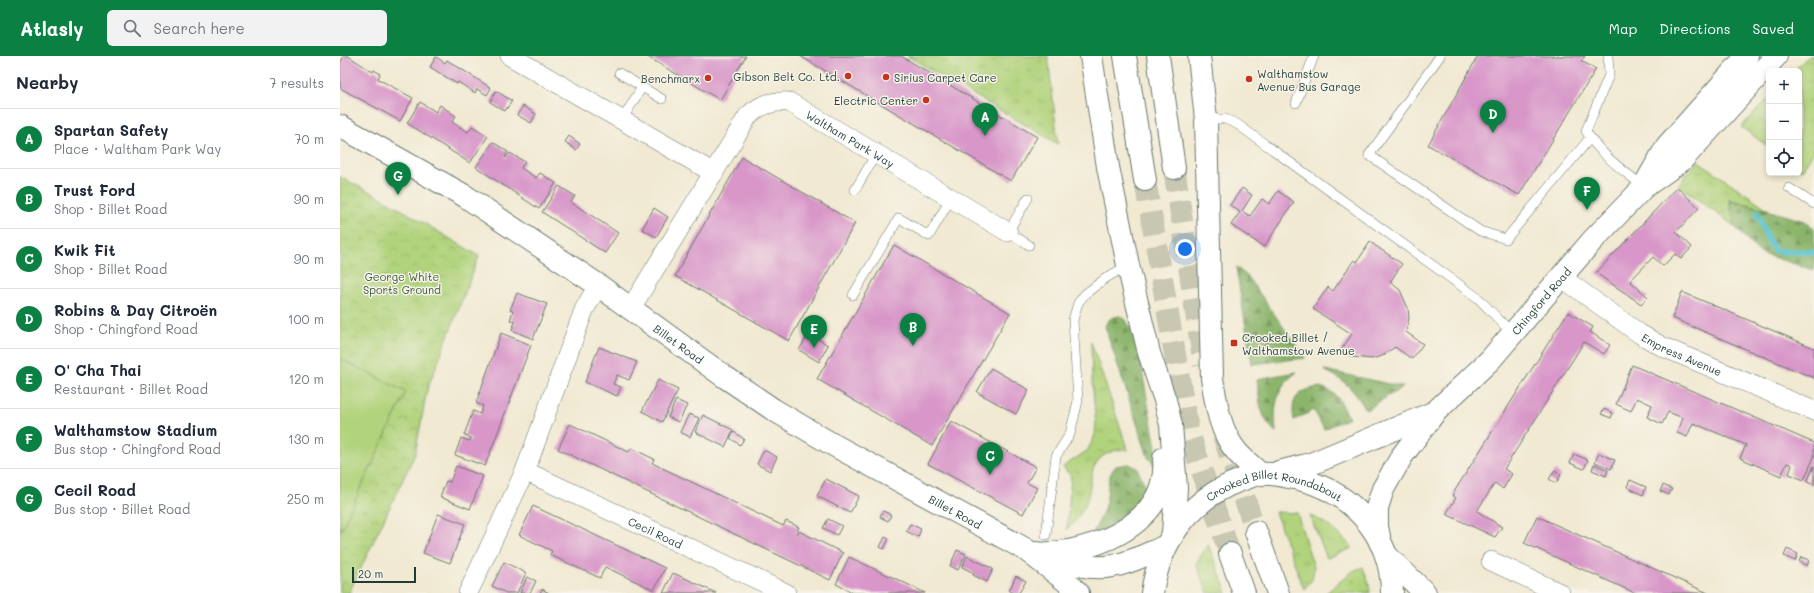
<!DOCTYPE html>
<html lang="en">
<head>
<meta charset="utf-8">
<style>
	body { margin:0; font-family:Mali,sans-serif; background:#f2f2f3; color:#1f2937 }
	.controls { position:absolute; right:12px; top:12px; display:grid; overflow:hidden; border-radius:6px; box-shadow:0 2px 6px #0003 }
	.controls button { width:36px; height:36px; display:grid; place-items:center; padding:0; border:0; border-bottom:1px solid #e0e1e3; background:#fff; color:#1f2937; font:20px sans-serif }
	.scale { position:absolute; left:12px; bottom:10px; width:64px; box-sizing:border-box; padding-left:4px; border:2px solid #1f3d34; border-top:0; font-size:11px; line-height:14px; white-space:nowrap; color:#1f3d34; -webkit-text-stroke:3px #f7f3e8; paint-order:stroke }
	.you { position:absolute; left:845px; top:193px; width:14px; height:14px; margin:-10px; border:3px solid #fff; border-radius:50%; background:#1a73e8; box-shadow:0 0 0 6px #1a73e833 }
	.badge { display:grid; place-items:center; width:26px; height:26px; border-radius:50%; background:#0b8043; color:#fff; font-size:13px; font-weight:700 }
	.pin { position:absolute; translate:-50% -33px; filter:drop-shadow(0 1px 2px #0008) }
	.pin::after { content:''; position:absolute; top:21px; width:14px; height:12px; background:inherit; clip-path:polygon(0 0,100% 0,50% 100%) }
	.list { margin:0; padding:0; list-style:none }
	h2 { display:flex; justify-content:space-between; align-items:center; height:52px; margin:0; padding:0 16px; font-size:17px }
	h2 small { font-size:13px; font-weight:400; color:#747a83 }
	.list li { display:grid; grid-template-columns:26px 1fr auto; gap:12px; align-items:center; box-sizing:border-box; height:60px; padding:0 16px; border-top:1px solid #e0e1e3 }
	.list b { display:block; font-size:15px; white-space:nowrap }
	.list p { margin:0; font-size:13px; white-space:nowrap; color:#747a83 }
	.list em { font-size:13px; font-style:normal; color:#747a83 }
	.icon { flex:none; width:22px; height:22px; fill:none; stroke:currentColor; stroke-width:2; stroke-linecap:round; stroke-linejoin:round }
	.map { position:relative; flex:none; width:1474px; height:537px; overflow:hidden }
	header { display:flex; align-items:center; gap:24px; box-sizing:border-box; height:56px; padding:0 20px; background:#0b8043; color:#fff }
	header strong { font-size:19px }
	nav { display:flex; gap:22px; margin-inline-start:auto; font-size:14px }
	.search { width:280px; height:36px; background:#f2f2f3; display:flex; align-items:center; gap:10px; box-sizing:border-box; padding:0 14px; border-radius:6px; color:#747a83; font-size:15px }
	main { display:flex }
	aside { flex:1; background:#fff }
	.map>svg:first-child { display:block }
	.grass { fill:url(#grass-tufts); stroke:#688858 }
	.forest { fill:url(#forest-firs); stroke:#567950 }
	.park { fill:url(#park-crowns); stroke:#688858 }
	.pitch { fill:#b1d37c; stroke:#688858 }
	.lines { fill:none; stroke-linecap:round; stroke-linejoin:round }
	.stream { stroke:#56c3cf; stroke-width:6 }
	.building { fill:#d896c9 }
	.trunk-tunnel { stroke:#c7c7b2; stroke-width:22; stroke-dasharray:22 11; stroke-linecap:butt }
	.service-casing { stroke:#68796b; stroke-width:10 }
	.minor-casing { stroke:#68796b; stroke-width:20 }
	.tertiary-casing { stroke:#68796b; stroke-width:24 }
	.secondary-casing { stroke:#68796b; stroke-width:24 }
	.primary-casing { stroke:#68796b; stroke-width:24 }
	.trunk-casing { stroke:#68796b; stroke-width:24 }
	.service { stroke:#fff; stroke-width:9 }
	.minor { stroke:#fff; stroke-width:19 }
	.tertiary { stroke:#fff; stroke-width:22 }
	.secondary { stroke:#fff; stroke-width:22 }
	.primary { stroke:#fff; stroke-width:22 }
	.trunk { stroke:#fff; stroke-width:22 }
	.poi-dot { fill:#c8321e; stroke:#f7f3e8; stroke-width:1.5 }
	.labels { text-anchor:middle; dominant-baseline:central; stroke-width:3; stroke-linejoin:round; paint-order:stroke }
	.poi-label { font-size:11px; fill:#1f3d34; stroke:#f7f3e8; text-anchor:start }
	.street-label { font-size:11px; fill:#1f3d34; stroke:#f7f3e8 }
	.park-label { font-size:11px; fill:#3c5b42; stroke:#f7f3e8 }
</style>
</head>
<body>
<header>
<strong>Atlasly</strong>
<div class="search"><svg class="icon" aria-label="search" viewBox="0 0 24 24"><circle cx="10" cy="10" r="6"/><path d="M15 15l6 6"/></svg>Search here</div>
<nav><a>Map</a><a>Directions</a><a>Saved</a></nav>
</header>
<main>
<aside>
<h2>Nearby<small>7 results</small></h2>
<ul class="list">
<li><span class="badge">A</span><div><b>Spartan Safety</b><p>Place · Waltham Park Way</p></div><em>70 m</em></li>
<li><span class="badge">B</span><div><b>Trust Ford</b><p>Shop · Billet Road</p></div><em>90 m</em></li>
<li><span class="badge">C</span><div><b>Kwik Fit</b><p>Shop · Billet Road</p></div><em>90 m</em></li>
<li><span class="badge">D</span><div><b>Robins &amp; Day Citroën</b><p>Shop · Chingford Road</p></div><em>100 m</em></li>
<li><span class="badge">E</span><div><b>O' Cha Thai</b><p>Restaurant · Billet Road</p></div><em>120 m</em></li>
<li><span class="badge">F</span><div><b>Walthamstow Stadium</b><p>Bus stop · Chingford Road</p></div><em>130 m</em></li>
<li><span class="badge">G</span><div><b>Cecil Road</b><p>Bus stop · Billet Road</p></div><em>250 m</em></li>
</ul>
</aside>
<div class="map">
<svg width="1474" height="537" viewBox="0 0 1474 537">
	<defs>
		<pattern id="grass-tufts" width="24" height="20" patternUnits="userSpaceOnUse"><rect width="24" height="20" fill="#b1d37c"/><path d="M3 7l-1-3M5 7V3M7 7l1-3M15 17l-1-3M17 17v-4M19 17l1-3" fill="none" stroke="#98b66c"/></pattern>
		<pattern id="forest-firs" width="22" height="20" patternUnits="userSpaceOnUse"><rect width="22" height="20" fill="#8cb56c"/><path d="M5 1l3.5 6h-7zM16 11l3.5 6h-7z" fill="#72945a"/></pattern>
		<pattern id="park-crowns" width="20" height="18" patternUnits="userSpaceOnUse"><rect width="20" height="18" fill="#b1d37c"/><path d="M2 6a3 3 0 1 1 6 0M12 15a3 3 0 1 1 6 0" fill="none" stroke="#98b66c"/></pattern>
	</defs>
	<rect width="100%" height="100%" fill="#f7f3e8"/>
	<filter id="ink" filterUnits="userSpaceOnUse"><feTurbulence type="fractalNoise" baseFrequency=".025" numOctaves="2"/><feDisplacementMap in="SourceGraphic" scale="8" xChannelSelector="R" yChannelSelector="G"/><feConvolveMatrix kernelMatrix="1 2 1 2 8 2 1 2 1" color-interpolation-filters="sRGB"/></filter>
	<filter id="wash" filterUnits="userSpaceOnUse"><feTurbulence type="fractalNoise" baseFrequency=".012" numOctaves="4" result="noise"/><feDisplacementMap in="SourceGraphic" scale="16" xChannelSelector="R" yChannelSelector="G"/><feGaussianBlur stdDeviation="0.9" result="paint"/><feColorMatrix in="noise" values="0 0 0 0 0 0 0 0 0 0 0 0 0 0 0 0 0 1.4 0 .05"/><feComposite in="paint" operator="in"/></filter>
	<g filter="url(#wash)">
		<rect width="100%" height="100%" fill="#f1e9d2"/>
		<!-- grass -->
		<path class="grass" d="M567,0H708L718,88Z
			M1468,0H1474V95L1462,114L1459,112V15H1454Z
			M1429,42V91L1401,71Z
			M1358,105L1367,111L1429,154L1389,143L1394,170L1338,129Z
			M751,286L788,394C775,392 760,398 754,411C750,419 751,431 748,441C745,454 736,465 727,474L731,420L723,411L748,394L755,379L756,369L752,324Z
			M935,456L957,457L974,512L972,524L964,533Z
			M970,460C988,466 1000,478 1012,492L987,502Z
			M868,488L887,537H868L856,508Z
			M1023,511L1029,528L1030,537H986L1013,515Z"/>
		<!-- forest -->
		<path class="forest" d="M1389,143L1464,165L1474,172V214L1420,197L1394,170Z
			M896,211L908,221L965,302L912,308Z
			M780,260L787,266L796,282L816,392V411L808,401L765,270C769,262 772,261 780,260Z
			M984,314L1063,331L1026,354C1015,335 1004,323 984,314Z
			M957,316C936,331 933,352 936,376C920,363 919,343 917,323Z
			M980,331C998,336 1001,347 1009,362L984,373L974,354L954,364C950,341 959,334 980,331Z
			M789,408L797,412L808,436C793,464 780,467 752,478C758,468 763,458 766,446C769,433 766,420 776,410Z"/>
		<!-- park -->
		<path class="park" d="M0,121L42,142L139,200L87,334L75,398L9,537H0Z"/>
		<!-- pitch -->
		<path class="pitch" d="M0,303L66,336L0,476Z"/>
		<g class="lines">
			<!-- stream -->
			<path class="stream" d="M1417,156L1427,182L1435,195L1474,196"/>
		</g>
		<g id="blocks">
			<!-- building -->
			<path class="building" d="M4,0H8L33,16L34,14L40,18L38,23L73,42L60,65L0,32V7Z
				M306,0H406L380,44Z
				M460,0H561L697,81L671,125Z
				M1138,0H1245L1241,5L1256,13L1179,139L1088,89Z
				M96,1L105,7L107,4L151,32L147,39L137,33L135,37L118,26L117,28L90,11Z
				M156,35L172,45L165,55L150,46Z
				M80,46L96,56L100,49L116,60L112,66L128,76L132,70L148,80L130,107L67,67Z
				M183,50L196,58L191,67L177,59Z
				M229,80L240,88L236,94L225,86Z
				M153,86L168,96L165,101L166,102L170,97L185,106L181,112L196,122L200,117L216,127L199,153L136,111Z
				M402,101L515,167L449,285L335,220Z
				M219,130L235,140L231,146L278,177L265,197L202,156Z
				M1337,131L1359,152L1336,176L1352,191L1341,203L1335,198L1323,210L1313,201L1290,225L1308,241L1301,248L1256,217Z
				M902,132L912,139L902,155L910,160L922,143L929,148L938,135L954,146L924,191L891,169L900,156L890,149Z
				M314,152L328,161L316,181L302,173Z
				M1030,186L1062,208L1050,226L1060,234L1068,252L1069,262L1066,276L1083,288L1072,303L1055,291L1042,300L1032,303L1012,301L1002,296L1001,298L999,297L1012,278L973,253L988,231L993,235L1014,204L1017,206Z
				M554,189L670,257L592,390L477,323Z
				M1342,236L1474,292V322L1332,262Z
				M177,237L207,248L193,283L172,274L175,266L170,264L173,255L170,254Z
				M1228,256L1253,271L1250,276L1270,289L1264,298L1244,286L1164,413L1172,418L1163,433L1155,427L1137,455L1162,471L1155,481L1106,458L1116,442L1112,439Z
				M161,277L191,289L145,410L115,399L121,382L130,385L131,382L124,379L133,355L140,358L143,350L136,347Z
				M469,278L488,289L479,306L459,294Z
				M259,291L297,306L289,324L277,319L273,328L281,331L277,340L245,326Z
				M1292,309L1474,387V401L1464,424L1449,418L1452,409L1447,407L1441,420L1400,402L1406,389L1353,367L1347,381L1337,377L1343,362L1328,356L1322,368L1307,361L1312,349L1297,342L1291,355L1276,348Z
				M651,312L689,334L676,358L637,336Z
				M318,324L338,334L322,366L302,355Z
				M336,344L347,349L339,366L328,361Z
				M1264,353L1273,357L1271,362L1261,358Z
				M349,358L359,362L350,381L340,376Z
				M363,359L393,374L385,391L355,376Z
				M611,365L696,411L687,427L697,432L683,458L588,408Z
				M230,368L289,396L291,392L314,403L312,407L443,470L446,465L459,471L456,477H458L459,475L503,497L490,524L218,393Z
				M394,376L404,383L400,389L390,382Z
				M424,394L437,401L430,415L417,408Z
				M1259,397L1275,404L1271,413L1255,406Z
				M1234,398L1248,404L1244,413L1230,407Z
				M1254,408L1268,414L1266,420L1252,414Z
				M116,410L143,420L130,453L100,441L106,425L110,426Z
				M1474,410V429L1467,426Z
				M1215,414L1221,419L1216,427L1209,423Z
				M486,423L519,440L510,457L477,440Z
				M1290,424L1306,431L1303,439L1287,431Z
				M1323,429L1332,433L1329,439L1320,435Z
				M193,450L325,512L314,534L265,511L260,522L210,499L212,495L179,479Z
				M543,455L551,459L548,465L540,461Z
				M98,458L125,468L110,507L83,497Z
				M1197,460L1212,467L1368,537H1295L1184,487Z
				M488,463L502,470L497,479L483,472Z
				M570,468L581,473L578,481L566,475Z
				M545,481L549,483L544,493L540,491Z
				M1447,493L1458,498L1455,505L1444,500Z
				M617,494L626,498L618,514L610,510Z
				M627,500L653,513L647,526L633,519L634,517L622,511Z
				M509,501L569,529L585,537H514L496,528Z
				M1461,501L1469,504L1467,510L1459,506Z
				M164,506L186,517L177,537H166L152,530Z
				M333,517L349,524L376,537H323Z
				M676,520L686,525L679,537H673L669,535Z
				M187,521L196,525L190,537H180Z
				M202,533L209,537H200Z"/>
		</g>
	</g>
	<g filter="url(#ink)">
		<use href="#blocks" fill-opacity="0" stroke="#68796b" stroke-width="1"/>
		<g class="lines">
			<!-- trunk-tunnel -->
			<path class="trunk-tunnel" d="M834,112L864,309
				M805,124L848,374L890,498
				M883,379L916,476"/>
			<!-- service casing -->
			<g class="service-casing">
				<path id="service" d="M1100,0L1029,99L1140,175L1166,183L1250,82
					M1268,0L1269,19L1246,75C1259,98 1284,115 1304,131
					M279,17L322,43
					M956,47L974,0
					M866,63H885L897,68L1138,242L1173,278
					M282,64L302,31
					M1449,132L1474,148
					M515,134L536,98
					M688,142L668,176L689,189
					M513,239L559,162L589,180L611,142
					M706,479L716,400L730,378L738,345L733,264L738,247L745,238L766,222L788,209"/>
			</g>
			<!-- minor casing -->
			<g class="minor-casing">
				<g id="minor">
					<path d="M170,0L374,117"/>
					<path id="s1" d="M1221,221L1300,278L1323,291L1474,355"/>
					<path id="s2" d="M291,252L408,60C421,48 432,45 449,46L668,176"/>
					<path id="s3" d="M185,415L446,537"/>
					<path d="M1151,505L1220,537"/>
					<path d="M128,537L185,415L244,254L258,229"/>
				</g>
			</g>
			<!-- tertiary casing -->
			<g class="tertiary-casing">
				<path id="tertiary" d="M1047,500L1085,537"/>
			</g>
			<!-- secondary casing -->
			<g class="secondary-casing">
				<g id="secondary">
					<path id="s4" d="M0,70L125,140L258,229L385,321L434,354L490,387L685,493L726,525L738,537"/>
					<path d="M697,497C722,505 747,515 773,510C791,507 809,497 826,490"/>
				</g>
			</g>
			<!-- primary casing -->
			<g class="primary-casing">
				<g id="primary">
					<path d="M1304,130L1327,90L1407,0"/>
					<path d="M939,416L971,408L1095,356"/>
					<path id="s5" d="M1040,486L1037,470V452L1043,433L1062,400L1095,356L1150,304L1252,185L1304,131L1341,105L1436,0"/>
					<path id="s6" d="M812,537C820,484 851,442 901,424C908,422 915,418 922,418C930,417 940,419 949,421C1007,431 1052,476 1052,537"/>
				</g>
			</g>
			<!-- trunk casing -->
			<g class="trunk-casing">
				<path id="trunk" d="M751,0L768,111L788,209L809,297L825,344L831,369L836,432L833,478
					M785,0L805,124
					M818,0L834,112
					M859,0L866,63L872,322C876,348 880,376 897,396C904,404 913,411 920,418
					M916,476L938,537
					M699,498C710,497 722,496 733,494C779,484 829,456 824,402
					M890,498L904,537"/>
			</g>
			<!-- service -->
			<use href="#service" class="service"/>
			<!-- minor -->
			<use href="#minor" class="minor"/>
			<!-- tertiary -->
			<use href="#tertiary" class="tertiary"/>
			<!-- secondary -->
			<use href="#secondary" class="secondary"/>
			<!-- primary -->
			<use href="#primary" class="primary"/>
			<!-- trunk -->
			<use href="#trunk" class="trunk"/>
		</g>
	</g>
	<!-- markers -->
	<g class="poi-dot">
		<circle cx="508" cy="20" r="4"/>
		<circle cx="546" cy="21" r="4"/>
		<circle cx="368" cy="22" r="4"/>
		<circle cx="909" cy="23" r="4"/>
		<circle cx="586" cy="44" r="4"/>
		<rect x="890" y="283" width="8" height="8" rx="2"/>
	</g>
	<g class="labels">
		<!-- poi labels -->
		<g class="poi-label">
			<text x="917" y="17">Walthamstow<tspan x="917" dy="13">Avenue Bus Garage</tspan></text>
			<text x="500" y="20" text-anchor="end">Gibson Belt Co. Ltd.</text>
			<text x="554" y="21">Sirius Carpet Care</text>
			<text x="360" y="22" text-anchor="end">Benchmarx</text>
			<text x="578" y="44" text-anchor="end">Electric Center</text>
			<text x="902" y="281">Crooked Billet /<tspan x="902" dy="13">Walthamstow Avenue</tspan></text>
		</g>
		<!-- street labels -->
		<g class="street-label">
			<text stroke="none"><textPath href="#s2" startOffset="341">Waltham Park Way</textPath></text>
			<text stroke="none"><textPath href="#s5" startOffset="301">Chingford Road</textPath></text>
			<text stroke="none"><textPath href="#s4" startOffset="403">Billet Road</textPath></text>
			<text stroke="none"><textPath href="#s1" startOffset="144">Empress Avenue</textPath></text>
			<text stroke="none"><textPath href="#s6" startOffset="185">Crooked Billet Roundabout</textPath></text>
			<text stroke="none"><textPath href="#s4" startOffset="727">Billet Road</textPath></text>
			<text stroke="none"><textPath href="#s3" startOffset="144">Cecil Road</textPath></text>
		</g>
		<!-- park labels -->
		<g class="park-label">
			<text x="62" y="220">George White<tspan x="62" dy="13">Sports Ground</tspan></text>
		</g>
	</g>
</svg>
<div class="controls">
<button>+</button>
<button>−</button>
<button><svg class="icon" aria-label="locate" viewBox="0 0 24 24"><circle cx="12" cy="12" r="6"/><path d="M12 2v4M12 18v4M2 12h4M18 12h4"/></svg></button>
</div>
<div class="scale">20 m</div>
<div class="you"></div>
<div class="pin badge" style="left:645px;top:80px">A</div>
<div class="pin badge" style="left:573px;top:290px">B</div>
<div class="pin badge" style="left:650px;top:419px">C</div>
<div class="pin badge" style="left:1153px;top:77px">D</div>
<div class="pin badge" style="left:474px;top:292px">E</div>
<div class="pin badge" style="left:1247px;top:154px">F</div>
<div class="pin badge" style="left:58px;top:139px">G</div>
</div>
</main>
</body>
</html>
